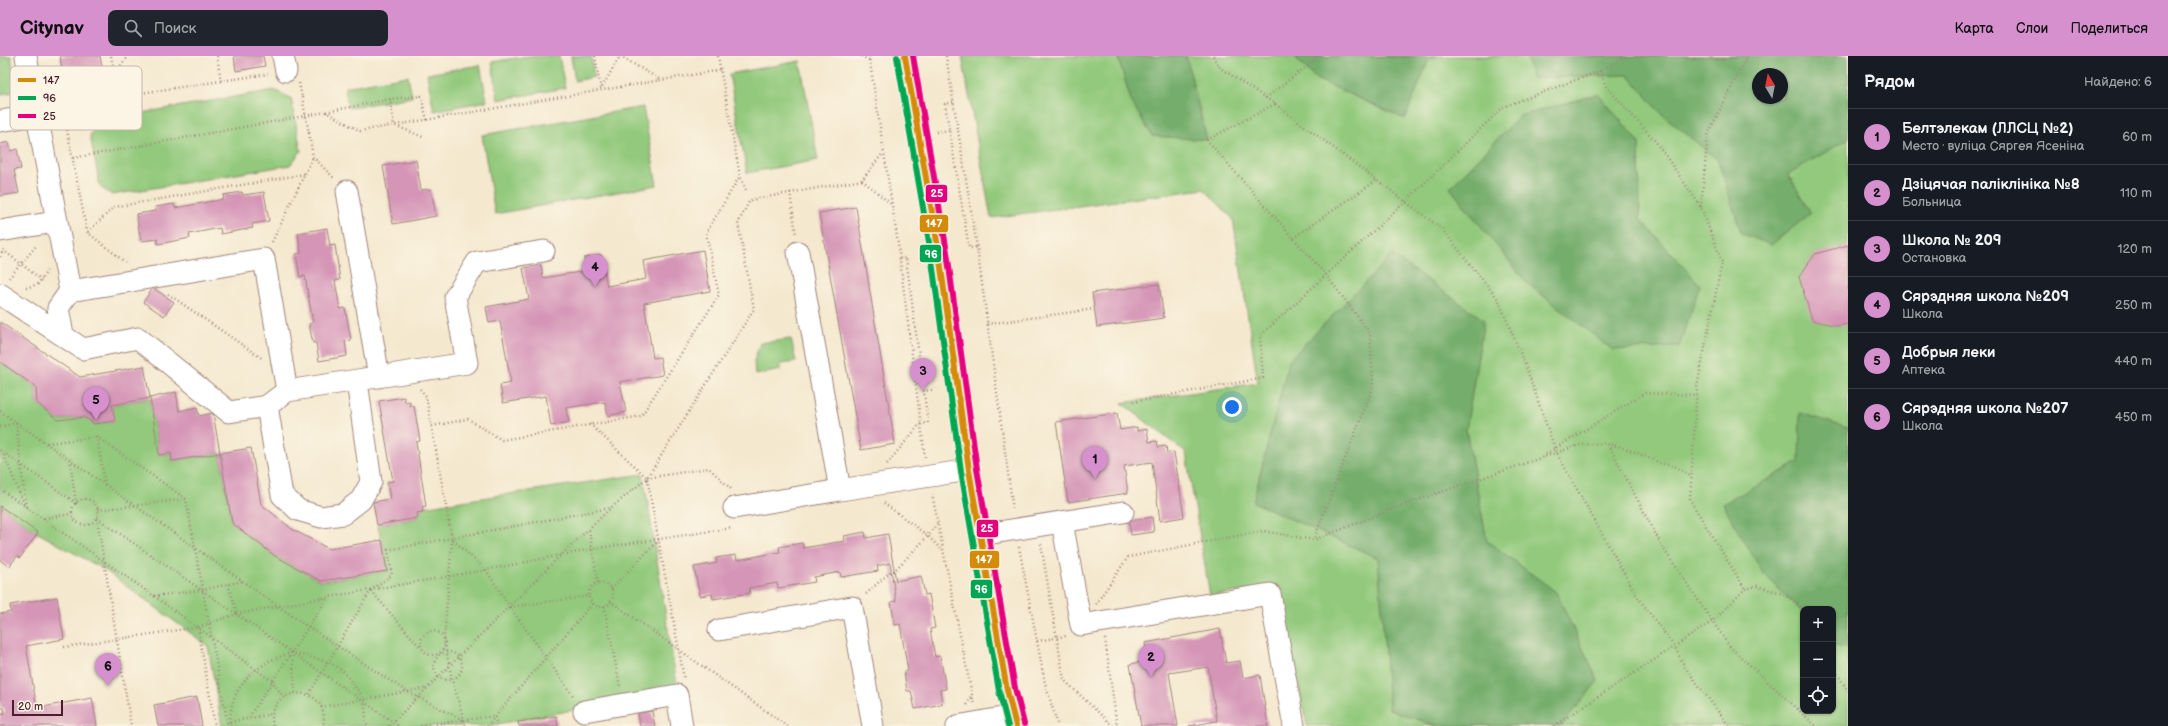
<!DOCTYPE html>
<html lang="ru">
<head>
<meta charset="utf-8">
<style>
	body { margin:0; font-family:"Balsamiq Sans",sans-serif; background:#20242c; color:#f1f3f6 }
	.controls { position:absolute; right:12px; bottom:12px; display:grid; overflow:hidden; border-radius:8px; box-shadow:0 1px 3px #0004 }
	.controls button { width:36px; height:36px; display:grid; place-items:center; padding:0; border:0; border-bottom:1px solid #363941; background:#171b24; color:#f1f3f6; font:20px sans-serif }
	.compass { position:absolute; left:1752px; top:12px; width:36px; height:36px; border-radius:50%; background:#171b24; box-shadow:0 1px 3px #0004; rotate:350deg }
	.scale { position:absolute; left:12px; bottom:10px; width:51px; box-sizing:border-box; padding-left:4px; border:2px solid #4a1f2b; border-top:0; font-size:11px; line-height:14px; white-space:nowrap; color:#4a1f2b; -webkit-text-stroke:3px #fcf5e5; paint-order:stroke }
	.you { position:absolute; left:1232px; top:351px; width:14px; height:14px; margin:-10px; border:3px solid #fff; border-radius:50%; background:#1a73e8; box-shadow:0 0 0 6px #1a73e833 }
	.badge { display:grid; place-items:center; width:26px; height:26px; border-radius:50%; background:#d690ce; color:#111; font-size:13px; font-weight:700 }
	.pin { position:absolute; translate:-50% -33px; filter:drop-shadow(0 1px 2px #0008) }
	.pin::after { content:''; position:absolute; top:21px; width:14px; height:12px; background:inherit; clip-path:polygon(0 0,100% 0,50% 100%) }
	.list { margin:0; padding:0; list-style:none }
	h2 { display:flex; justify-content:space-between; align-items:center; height:52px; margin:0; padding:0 16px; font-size:17px }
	h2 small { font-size:13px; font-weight:400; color:#9ea1a6 }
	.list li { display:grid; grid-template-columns:26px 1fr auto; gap:12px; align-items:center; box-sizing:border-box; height:56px; padding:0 16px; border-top:1px solid #363941 }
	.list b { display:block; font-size:15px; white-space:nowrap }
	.list p { margin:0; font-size:13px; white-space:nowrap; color:#9ea1a6 }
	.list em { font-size:13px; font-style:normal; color:#9ea1a6 }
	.icon { flex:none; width:22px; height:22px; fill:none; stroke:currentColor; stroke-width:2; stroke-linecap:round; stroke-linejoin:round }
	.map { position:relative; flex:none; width:1848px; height:670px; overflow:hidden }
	header { display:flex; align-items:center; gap:24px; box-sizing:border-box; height:56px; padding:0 20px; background:#d690ce; color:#111 }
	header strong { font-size:19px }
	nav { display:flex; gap:22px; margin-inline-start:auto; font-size:14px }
	.search { width:280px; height:36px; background:#20242c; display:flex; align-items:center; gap:10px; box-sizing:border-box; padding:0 14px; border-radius:8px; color:#9ea1a6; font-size:15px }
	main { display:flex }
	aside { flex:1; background:#171b24 }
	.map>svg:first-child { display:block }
	.green { fill:#92c97c; stroke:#6e7454; fill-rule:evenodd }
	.forest { fill:#75ad6c; stroke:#60664c; fill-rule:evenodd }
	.building { fill:#d595b7 }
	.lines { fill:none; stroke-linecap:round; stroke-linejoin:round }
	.minor-casing { stroke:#9f847c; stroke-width:23 }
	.major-casing { stroke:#9f847c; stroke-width:24 }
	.path { stroke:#9f847c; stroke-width:2.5; stroke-dasharray:1 3; stroke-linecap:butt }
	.minor { stroke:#fff; stroke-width:21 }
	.major { stroke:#f5c16b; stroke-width:22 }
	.path-bridge { stroke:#9f847c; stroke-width:2.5; stroke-dasharray:1 3; stroke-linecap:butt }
	.bus-1-casing { stroke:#fcf5e5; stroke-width:9 }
	.bus-2-casing { stroke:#fcf5e5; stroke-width:9 }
	.bus-3-casing { stroke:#fcf5e5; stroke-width:9 }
	.bus-1 { stroke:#d48b09; stroke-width:6 }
	.bus-2 { stroke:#00a651; stroke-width:6 }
	.bus-3 { stroke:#e5007d; stroke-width:6 }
	.key { fill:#fcf5e5; stroke:#c7b5ad; stroke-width:1 }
	.key-label { font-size:11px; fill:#4a1f2b }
	.line-badge { stroke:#fcf5e5; stroke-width:1.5 }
	.badge-label { font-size:11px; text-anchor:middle; font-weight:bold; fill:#fff }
</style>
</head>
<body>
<header>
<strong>Citynav</strong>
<div class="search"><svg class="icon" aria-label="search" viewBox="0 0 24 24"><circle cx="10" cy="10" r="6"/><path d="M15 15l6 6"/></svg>Поиск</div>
<nav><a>Карта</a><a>Слои</a><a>Поделиться</a></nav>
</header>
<main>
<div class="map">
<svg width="1848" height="670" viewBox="0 0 1848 670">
	<rect width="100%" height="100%" fill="#fcf5e5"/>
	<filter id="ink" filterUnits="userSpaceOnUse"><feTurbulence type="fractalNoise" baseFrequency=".025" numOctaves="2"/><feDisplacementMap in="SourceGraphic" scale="8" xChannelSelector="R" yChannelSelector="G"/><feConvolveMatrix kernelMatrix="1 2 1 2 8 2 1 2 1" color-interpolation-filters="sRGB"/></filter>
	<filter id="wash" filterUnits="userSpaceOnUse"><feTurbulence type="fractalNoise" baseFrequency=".012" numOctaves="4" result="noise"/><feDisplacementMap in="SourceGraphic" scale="16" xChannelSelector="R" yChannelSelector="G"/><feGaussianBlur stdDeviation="0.9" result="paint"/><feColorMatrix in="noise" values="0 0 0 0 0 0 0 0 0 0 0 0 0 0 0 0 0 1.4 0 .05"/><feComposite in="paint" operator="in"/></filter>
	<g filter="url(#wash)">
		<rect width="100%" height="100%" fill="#f4e8ce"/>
		<!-- green -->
		<path class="green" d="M0,0H11L16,36L0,38Z
			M527,0H559L565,32L498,44L492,6Z
			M571,0H591L594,21L575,25Z
			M962,0H1848V670H1307L1278,530L1210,540L1186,397L1122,347L1258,327L1233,163L1204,133L991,162ZM1758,18H1782V42H1758ZM1803,553H1833V655H1803Z
			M800,5L818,104L747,117L729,18Z
			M480,9L487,45L434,55L427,18Z
			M408,20L412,41L348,52L345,31Z
			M274,34L291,42L301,95L290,109L112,139L100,131L90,79L101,64Z
			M643,51L657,129L495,158L482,79Z
			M791,283L796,306L781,308V314L755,319L754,305L760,287Z
			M0,306L36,331L37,347L58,364L84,361L94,368L114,365L112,349L150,342L159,399L171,397L172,405L220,397L232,467L275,500L321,525L387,515L382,484L377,469L418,462L417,457L422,451L643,418L678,635L486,670H222L208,590L105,514L38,477L0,450Z"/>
		<!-- forest -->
		<path class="forest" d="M1120,0H1186L1207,84L1152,80L1131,45L1119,4Z
			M1294,0H1437L1429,3L1405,63L1316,23Z
			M1527,0H1848V83L1788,118L1811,157L1771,189L1741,177L1718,104L1663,59L1628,19L1532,22ZM1758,18H1782V42H1758Z
			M1598,38L1639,86L1640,163L1700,229L1679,291L1613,294L1527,227L1450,132L1520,60Z
			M1392,199L1484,264L1466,374L1487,485L1556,536L1598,625L1561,670H1436L1389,653L1378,502L1253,446L1289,304Z
			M1800,357L1848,372V592L1838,591L1833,586V553H1803V557L1763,517L1723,448L1799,406Z"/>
		<g id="blocks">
			<!-- building -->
			<path class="building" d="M60,0H100L102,11L96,12L98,26L70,31L66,13L62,14Z
				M234,0H263L265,10L236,15Z
				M9,86L11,95L17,93L21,113L14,114L19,137L0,140V88Z
				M416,104L421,134L431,133L436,160L393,168L383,110Z
				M242,136L243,139L264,136L269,165L252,168L253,172L221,178L220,172L189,178L190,182L158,188L157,183L141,185L136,158L156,155L155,151L174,148L175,152L224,143L223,139Z
				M856,151L895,388L861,394L819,157Z
				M327,172L330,190L335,189L340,224L335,225L340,253L345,252L351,284L345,285L347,300L319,305L316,287H313L311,278L309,268L313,267L305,220L300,221L296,198L301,197L298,177Z
				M1848,189V268L1837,270L1812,264L1799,221L1815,198Z
				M703,194L710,235L644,247L653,302L660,301L663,319L620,326L626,356L608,360L605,346L566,352L569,366L551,370L546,340L503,347L500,329L511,327L500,265L489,267L486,251L529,243L523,212L541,209L543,222L586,215L584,202L601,199L607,230L646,223L643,205Z
				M1159,228L1164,262L1097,271L1092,237Z
				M153,232L174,246L164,260L143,246Z
				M0,266L80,321L144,310L150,342L176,336L179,355L197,351L199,360L213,357L220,397L251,392L261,448L292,473L329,493L382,484L387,515L321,525L275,500L232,467L220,397L172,405L171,397L159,399L150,342L112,349L115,365L94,368L84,361L58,364L37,347L36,331L0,306Z
				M404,341L405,346H410V350H414L420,385L416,386L426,450L422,451L423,456L417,457L418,462L377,469L373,446L390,443L387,426L393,425L379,345Z
				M1117,357L1120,374L1137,371V375L1147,373L1149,386L1157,385L1158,391L1166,390L1167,397L1174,396L1184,461L1160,465L1152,406L1124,410L1128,437L1068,446L1056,366Z
				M0,450L38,477L20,502L17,500L9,511L0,504Z
				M1152,461L1154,476L1131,479L1129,465Z
				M865,476L866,482L888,478L896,525L921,520L925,539L929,538L935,572L930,573L935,601L940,600L946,633L940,634L942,648L915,653L911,635H907L904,616L908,615L900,568L895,569L891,546L896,545L890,507L877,510L878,515L860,518L841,521L840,516L814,521L815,526L778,532L777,527L749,532L750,537L713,543L712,538L700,540L694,511L717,507L716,502L736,499L737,504L780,496L779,491L802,487L803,492L845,485L844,480Z
				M57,541L64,583L26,590L37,652L92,642L97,670H0V658L5,657L4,652H0V558L11,556L10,549Z
				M1220,573L1226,607L1240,605L1243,622L1260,619L1268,670H1189L1217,665L1208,611L1169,617L1178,670H1141L1130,608L1148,605L1145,587Z
				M197,641L202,670H158L154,649Z
				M652,655L655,670H640L638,657Z
				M556,660L558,670H519L518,666Z"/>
		</g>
	</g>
	<g filter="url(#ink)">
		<use href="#blocks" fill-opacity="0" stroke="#9f847c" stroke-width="1"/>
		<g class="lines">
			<!-- minor casing -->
			<g class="minor-casing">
				<path id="minor" d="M26,0L70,235L264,203L287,335
					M283,0L286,15
					M0,65L37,59
					M347,135L379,321
					M0,175L55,166
					M798,196L840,434L969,414
					M0,238L83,293L138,282L229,356L267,350L287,335L467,307L455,241L477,206L544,195
					M63,279L58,252L70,235
					M267,350L282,439L298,454L321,461L343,458L361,444L371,426L357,325
					M734,452L840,434
					M1062,466L1081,569L1270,538L1294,670
					M980,479L1123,456
					M719,574L852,551L873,670
					M584,655L677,639L682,670
					M957,670L1013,660"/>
			</g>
			<!-- major casing -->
			<g class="major-casing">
				<path id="major" d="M905,0L939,197L969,414L1007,634L1016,670"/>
			</g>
			<!-- path -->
			<path class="path" d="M111,0L115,19
				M217,0L221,25
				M595,0L601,33L620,0
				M620,0L659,23
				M718,0L740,120L746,134
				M861,0L869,4
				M869,0L897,181L925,401
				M946,0L977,191L1013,454
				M1213,0L1220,12L1275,48L1442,173L1498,243L1526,311L1556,396L1637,540L1674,590L1685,611L1729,670
				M1600,15L1606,30L1656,86L1701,151L1722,206L1697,331L1690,444L1745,533
				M299,27L302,41
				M1266,42L1320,0
				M390,43L394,69L423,81
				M953,46L945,48L969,192L977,191
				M1275,48L1207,84L1326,219L1370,277L1373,331L1314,483
				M54,50L268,18
				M427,64L421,40L390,43L326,56L360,75L721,14
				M58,66L67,74L87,176L125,206
				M67,74L96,43L128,0
				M936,76L950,74
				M309,77L313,101L334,122
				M73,102L326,56
				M862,124L891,148
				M790,136L796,179
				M1701,151L1708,78L1747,0
				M88,176L114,151L305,118
				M1293,182L1377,124
				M272,186L313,101
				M3,194L42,224
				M0,201L4,193
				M9,222L37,189
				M26,232L38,228L47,215
				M168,238L263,303
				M987,268L1094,253
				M420,333L426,340L452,483L486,514L510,551L574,641
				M923,335L939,333
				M1133,346L1263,322L1260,280L1406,145L1503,51L1600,15L1626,0
				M0,355L308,571L406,635L465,665
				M590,368L647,422L684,622
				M432,370L468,363L502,384L641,360L719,239L706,177L740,120
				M0,371L16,367L26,451
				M47,387L97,381
				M1608,388L1663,492L1730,591L1816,670
				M0,394L76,447L70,404
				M1546,398L1645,337L1696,339
				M4,399L24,448
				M887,408L920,368L928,367L906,202L899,203
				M647,422L709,412L731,433
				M105,429L97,381L186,443L228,670
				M0,433L154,540L273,626L283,641
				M932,438L974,649
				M72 456a13 13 0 1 1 26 0a13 13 0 1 1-26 0Z
				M884,447L928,480L942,494
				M98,454L186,443
				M44,462L72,458
				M97,462L399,670
				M97,462L131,670
				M589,474L598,527
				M452,483L444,584L452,624L466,670
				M1041,488L1064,624L1113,670
				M1019,491L1045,627L1058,670
				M589 539a12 12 0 1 1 24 0a12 12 0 1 1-24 0Z
				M228,528L237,558
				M611,533L659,484
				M371,535L421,592
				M866,538L891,515H894L928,480L937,468
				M154,540L202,534L242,525
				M610,545L787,670
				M1096,548L1128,501L1263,475L1314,484L1400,450L1579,389L1607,387L1635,396L1660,407L1677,411L1691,421
				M604,550L620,630
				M510,551L589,540
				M198,572L215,670
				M421 587a12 12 0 1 1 24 0a12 12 0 1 1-24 0Z
				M1105,583L1117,670
				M1037,585L1066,580
				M64,591L198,571L237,558L328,541L486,514L592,493L732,472
				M292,596L295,637
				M434 610a14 14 0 1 1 28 0a14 14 0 1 1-28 0Z
				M1833,611L1848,635
				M309,638L371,534L392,519L388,494L610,452
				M967,649L971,640
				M321,651L427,632
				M249,661L328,541
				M495,661L497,670
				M230,666L272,658
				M229,670L232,648L237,636L250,618L269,605L292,596L329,606L343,615L364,643L367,670
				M273,670C264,628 331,625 323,670
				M389,670L560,500L611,452L647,422L754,253L738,167L750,144L862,124L883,97
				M420,670L494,660
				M487,670L593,547
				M1554,670L1713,565L1745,533L1757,530L1781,537L1798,548L1803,558"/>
			<!-- minor -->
			<use href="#minor" class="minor"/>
			<!-- major -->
			<use href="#major" class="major"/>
			<!-- path-bridge -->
			<path class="path-bridge" d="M302,41L309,77"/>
			<!-- bus-1 casing -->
			<g class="bus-1-casing">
				<path id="bus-1" d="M905,0L939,197L969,414L1007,634L1016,670"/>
			</g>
			<!-- bus-2 casing -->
			<g class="bus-2-casing">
				<path id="bus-2" d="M897,1L931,198L961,415L999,635L1008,670"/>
			</g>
			<!-- bus-3 casing -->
			<g class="bus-3-casing">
				<path id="bus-3" d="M913,0L947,196L977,413L1015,632L1024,668"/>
			</g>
			<!-- bus-1 -->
			<use href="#bus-1" class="bus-1"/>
			<!-- bus-2 -->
			<use href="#bus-2" class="bus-2"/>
			<!-- bus-3 -->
			<use href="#bus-3" class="bus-3"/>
		</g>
	</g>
	<!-- legend -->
	<rect x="10" y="10" width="132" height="64" rx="6" class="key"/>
	<rect x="18" y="22" width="18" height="4" fill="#d48b09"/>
	<rect x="18" y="40" width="18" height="4" fill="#00a651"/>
	<rect x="18" y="58" width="18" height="4" fill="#e5007d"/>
	<g class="key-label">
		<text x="43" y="28">147</text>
		<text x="43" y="46">96</text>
		<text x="43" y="64">25</text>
	</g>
	<g class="line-badge">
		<rect x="925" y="128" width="23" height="19" rx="4" fill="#e5007d"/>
		<rect x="919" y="158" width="30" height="19" rx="4" fill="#d48b09"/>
		<rect x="919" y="188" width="23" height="19" rx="4" fill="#00a651"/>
		<rect x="976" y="463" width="23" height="19" rx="4" fill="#e5007d"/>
		<rect x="969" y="494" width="31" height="19" rx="4" fill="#d48b09"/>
		<rect x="970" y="523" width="23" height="20" rx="4" fill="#00a651"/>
	</g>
	<g class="badge-label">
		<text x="937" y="141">25</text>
		<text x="934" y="171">147</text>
		<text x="931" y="202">96</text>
		<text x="987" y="476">25</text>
		<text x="984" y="507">147</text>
		<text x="981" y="537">96</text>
	</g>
</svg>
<div class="controls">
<button>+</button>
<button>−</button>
<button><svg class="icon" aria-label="locate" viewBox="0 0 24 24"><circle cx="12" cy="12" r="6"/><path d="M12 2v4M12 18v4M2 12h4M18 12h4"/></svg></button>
</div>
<svg class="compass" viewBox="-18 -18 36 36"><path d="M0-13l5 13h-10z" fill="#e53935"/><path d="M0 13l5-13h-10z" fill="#9ea1a6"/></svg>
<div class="scale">20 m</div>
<div class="you"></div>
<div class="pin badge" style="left:1095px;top:423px">1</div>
<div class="pin badge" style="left:1151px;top:621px">2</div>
<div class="pin badge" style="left:923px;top:335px">3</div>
<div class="pin badge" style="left:595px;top:231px">4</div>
<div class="pin badge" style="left:96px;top:364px">5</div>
<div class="pin badge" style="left:108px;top:630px">6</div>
</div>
<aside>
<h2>Рядом<small>Найдено: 6</small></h2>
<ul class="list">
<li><span class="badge">1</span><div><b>Белтэлекам (ЛЛСЦ №2)</b><p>Место · вуліца Сяргея Ясеніна</p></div><em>60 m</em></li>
<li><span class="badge">2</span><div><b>Дзіцячая паліклініка №8</b><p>Больница</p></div><em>110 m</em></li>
<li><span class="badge">3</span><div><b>Школа № 209</b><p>Остановка</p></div><em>120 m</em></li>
<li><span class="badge">4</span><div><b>Сярэдняя школа №209</b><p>Школа</p></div><em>250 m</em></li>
<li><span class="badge">5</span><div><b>Добрыя леки</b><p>Аптека</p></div><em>440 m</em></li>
<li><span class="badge">6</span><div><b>Сярэдняя школа №207</b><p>Школа</p></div><em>450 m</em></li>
</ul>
</aside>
</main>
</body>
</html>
